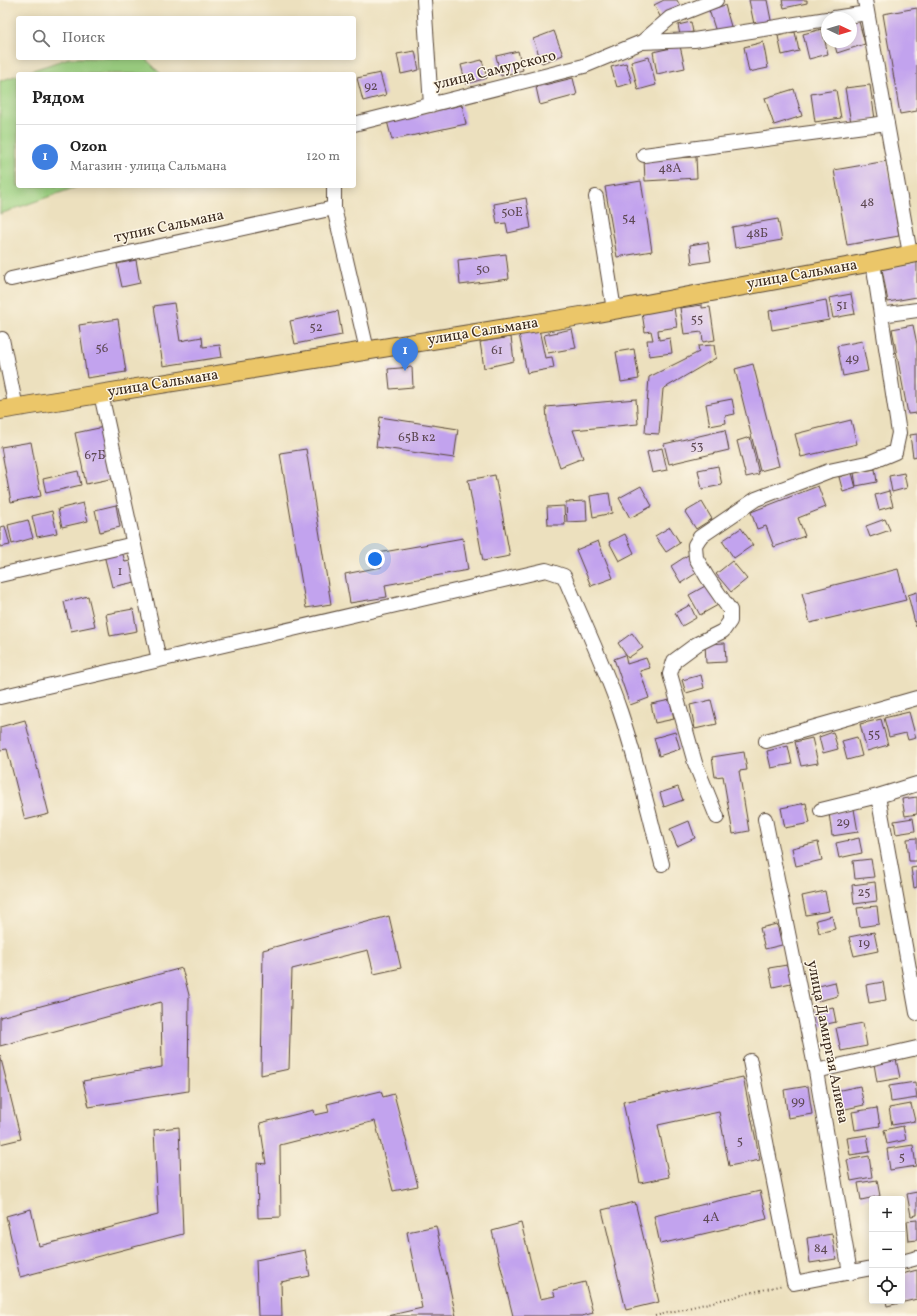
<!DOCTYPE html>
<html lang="ru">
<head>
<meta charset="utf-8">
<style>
	body { margin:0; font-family:Vollkorn,serif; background:#f6f6f6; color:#222 }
	.controls { position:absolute; right:12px; bottom:12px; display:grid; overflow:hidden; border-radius:4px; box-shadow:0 2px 10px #0003 }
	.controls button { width:36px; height:36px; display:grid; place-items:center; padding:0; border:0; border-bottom:1px solid #e0e0e0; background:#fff; color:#222; font:20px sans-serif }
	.compass { position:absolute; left:821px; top:12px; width:36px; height:36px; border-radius:50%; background:#fff; box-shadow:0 2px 10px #0003; rotate:94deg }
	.you { position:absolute; left:375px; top:559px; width:14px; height:14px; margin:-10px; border:3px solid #fff; border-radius:50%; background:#1a73e8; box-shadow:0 0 0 6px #1a73e833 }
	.badge { display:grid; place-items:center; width:26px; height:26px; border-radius:50%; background:#b5179e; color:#fff; font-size:13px; font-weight:700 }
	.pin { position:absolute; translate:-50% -33px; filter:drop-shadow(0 1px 2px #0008) }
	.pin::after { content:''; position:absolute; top:21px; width:14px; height:12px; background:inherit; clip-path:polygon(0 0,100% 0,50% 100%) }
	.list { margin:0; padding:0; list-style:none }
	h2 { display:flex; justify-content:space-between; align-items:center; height:52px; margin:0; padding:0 16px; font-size:17px }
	h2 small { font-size:13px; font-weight:400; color:#767676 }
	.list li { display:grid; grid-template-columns:26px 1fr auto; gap:12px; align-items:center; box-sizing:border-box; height:64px; padding:0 16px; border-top:1px solid #e0e0e0 }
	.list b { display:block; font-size:15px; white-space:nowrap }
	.list p { margin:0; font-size:13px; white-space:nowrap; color:#767676 }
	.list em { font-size:13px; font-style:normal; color:#767676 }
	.icon { flex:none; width:22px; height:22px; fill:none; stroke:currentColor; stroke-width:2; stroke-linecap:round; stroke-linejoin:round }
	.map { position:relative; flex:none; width:917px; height:1316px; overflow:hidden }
	.search { position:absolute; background:#fff; box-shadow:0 2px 10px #0003; left:16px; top:16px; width:340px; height:44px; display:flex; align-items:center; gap:10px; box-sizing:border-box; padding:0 14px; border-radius:4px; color:#767676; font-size:15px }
	.panel { position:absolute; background:#fff; box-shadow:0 2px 10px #0003; left:16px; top:72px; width:340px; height:116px; border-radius:4px }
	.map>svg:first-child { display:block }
	.green { fill:#9ed283; stroke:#6c7e50 }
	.building { fill:#c2a3ee }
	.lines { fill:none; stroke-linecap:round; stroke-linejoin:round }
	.minor-casing { stroke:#564536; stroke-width:16 }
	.major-casing { stroke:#564536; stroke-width:20 }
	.path { stroke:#564536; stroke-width:2; stroke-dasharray:1 3; stroke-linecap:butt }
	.minor { stroke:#fff; stroke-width:14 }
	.major { stroke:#ebc669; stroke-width:18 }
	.labels { text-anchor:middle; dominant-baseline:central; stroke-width:3; stroke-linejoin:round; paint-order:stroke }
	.number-label { font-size:13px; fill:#5d4852 }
	.street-label { font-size:15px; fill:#3b2a1e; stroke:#fcf5e5 }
</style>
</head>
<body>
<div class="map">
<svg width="917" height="1316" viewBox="0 0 917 1316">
	<rect width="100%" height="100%" fill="#fcf5e5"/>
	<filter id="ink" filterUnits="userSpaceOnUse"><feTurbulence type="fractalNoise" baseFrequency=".025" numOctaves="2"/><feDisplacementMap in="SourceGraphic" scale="8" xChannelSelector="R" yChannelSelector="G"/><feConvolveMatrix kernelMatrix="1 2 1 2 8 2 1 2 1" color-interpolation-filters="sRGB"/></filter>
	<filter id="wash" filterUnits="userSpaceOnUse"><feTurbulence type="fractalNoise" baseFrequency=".012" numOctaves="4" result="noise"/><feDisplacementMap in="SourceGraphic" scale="16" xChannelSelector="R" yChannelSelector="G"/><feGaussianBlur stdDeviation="0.9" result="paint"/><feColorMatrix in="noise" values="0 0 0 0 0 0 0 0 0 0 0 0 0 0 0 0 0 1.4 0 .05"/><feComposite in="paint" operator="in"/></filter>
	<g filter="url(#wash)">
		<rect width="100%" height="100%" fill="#ece0be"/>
		<!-- green -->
		<path class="green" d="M69,58H145L161,74H21Z
			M18,75V186H79L0,214V81Z"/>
		<g id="blocks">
			<!-- building -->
			<path class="building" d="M664,0H677L681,8L661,18L654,5Z
				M749,0H767L772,25L755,29Z
				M782,0H807V3L784,8Z
				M725,5L732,30L717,35L709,10Z
				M917,8V111L900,114L883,14Z
				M858,18L865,44L837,53L834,42H851V21Z
				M691,22L693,32L680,35L678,25Z
				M822,29L828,54L809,59L803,34Z
				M554,31L563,55L542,63L533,39Z
				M795,32L799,51L782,55L778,36Z
				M763,42L768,68L749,72L744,47Z
				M680,46L685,68L657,74L653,52Z
				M415,51L419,70L401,74L397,54Z
				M518,51L523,70L501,76L496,56Z
				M649,57L656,85L638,90L631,62Z
				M482,60L487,78L466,84L461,65Z
				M626,63L632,83L617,87L611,67Z
				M380,73L386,95L363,101L357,78Z
				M573,78L577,95L540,105L536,87Z
				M870,85L875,119L851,123L845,88Z
				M794,89L802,116L774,125L765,98Z
				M836,90L841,118L815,122L811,94Z
				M462,105L466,124L392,140L387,121Z
				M696,157L697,178L645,181L644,159Z
				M887,161L899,236L847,245L834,170Z
				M641,181L652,251L617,257L605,187Z
				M526,198L531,228L508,233L506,223L497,224L494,204Z
				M778,219L782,240L735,248L732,227Z
				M708,242L711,261L692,264L690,245Z
				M506,254L509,279L460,285L458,260Z
				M136,260L140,283L122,287L117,264Z
				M917,262V297L888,302L882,269Z
				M851,294L855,314L833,318L829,298Z
				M826,300L829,320L772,330L769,311Z
				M174,303L180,341L202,337L203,347L220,345L222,357L163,366L154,306Z
				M702,305V308L710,307L715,340L703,342L702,332L684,334L680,308Z
				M674,308L677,327L658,330L659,340L670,338L672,353L649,356L647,340H653L651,331L645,332L642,313Z
				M338,311L342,335L295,344L290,321Z
				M118,319L126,372L87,378L79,325Z
				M913,325L917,344V413L908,414L892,329Z
				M539,329L545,358L552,357L554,368L527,373L519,334Z
				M572,329L576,348L548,353L544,335Z
				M511,337L514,361L484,368L480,342Z
				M862,341L868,371L843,376L837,346Z
				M714,345L716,358L663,389L659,434L645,433L649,377L699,352L698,346Z
				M634,349L639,379L621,382L616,352Z
				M753,364L779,466L760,471L735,369Z
				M412,367L413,387L390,389L388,369Z
				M636,399L638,424L573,430L583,458L560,467L548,432L546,407Z
				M732,399L735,414L725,416L726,423L710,426L706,404Z
				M380,417L458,429L454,458L376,447Z
				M851,420L857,444L801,457L795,434Z
				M104,427L115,478L86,484L75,433Z
				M725,430L729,450L669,464L664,444Z
				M917,434V456L913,457L910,435Z
				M750,437L759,474L746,477L737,441Z
				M31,442L41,496L11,502L1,447Z
				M662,448L667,470L652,473L647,452Z
				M306,449L331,604L306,608L280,453Z
				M718,466L722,485L702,489L698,470Z
				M875,469L877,482L856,486L854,473Z
				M78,471L81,485L46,493L43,479Z
				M852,473L856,488L843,492L839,477Z
				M904,473L907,488L892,492L889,476Z
				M495,475L510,556L483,561L468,480Z
				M641,486L652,506L630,518L619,498Z
				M818,486L826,507L798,518L805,536L774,547L766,526L757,529L751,512Z
				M889,491L893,506L879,510L875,495Z
				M609,493L612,513L593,517L590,496Z
				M586,501L587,521L567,522L566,502Z
				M702,502L712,519L696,529L685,512Z
				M83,503L88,521L62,527L58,509Z
				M116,505L120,527L100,532L95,510Z
				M564,506L565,525H548L547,507Z
				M52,511L57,533L37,537L32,516Z
				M885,519L890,530L870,537L866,526Z
				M28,520L33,538L12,544L8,525Z
				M5,526L10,545L0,547V527Z
				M670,527L680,543L666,552L655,536Z
				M741,528L753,545L734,558L722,541Z
				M625,534L634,553L619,561L609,542Z
				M463,538L468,570L385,585L387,597L350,603L345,574L381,567L378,553Z
				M598,541L613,578L591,586L576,550Z
				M122,551L125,562L130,561L135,582L112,587L104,555Z
				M688,555L698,572L681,583L671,566Z
				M732,561L747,579L731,592L716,574Z
				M898,569L906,600L810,623L802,593Z
				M707,585L718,605L700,615L689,595Z
				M917,592V626L916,627L908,595Z
				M88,596L95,626L71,631L64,602Z
				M690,605L696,618L682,626L675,613Z
				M133,609L137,631L110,636L106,614Z
				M632,633L643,648L628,658L618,643Z
				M725,643L726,662L706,663L705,644Z
				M625,655L627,664L646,658L650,668L640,671L649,698L630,705L614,659Z
				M701,675L704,688L686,693L682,680Z
				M670,700L674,719L655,723L651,704Z
				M711,700L717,724L695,729L690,705Z
				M909,712L916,738L908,740L906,733L889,737L884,718Z
				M881,719L888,745L867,751L860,724Z
				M25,720L49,814L25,820L7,749L0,750V727Z
				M675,732L680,749L659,756L654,738Z
				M833,732L838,749L823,753L819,737Z
				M857,737L862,756L847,760L842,741Z
				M812,738L818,763L801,766L795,742Z
				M788,746L792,764L771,768L767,751Z
				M744,752L747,770L739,771L749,831L733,834L723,776L715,777L712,757Z
				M678,787L683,800L664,807L660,793Z
				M917,797V814L905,816L902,799Z
				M806,803L810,823L785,828L781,808Z
				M854,809L858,832L832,836L829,813Z
				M913,818L915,831L896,834L894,821Z
				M689,821L695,838L677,846L670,829Z
				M859,838L862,853L839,858L836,843Z
				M917,838V861H909L907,839Z
				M818,842L822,860L796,866L792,848Z
				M871,859L874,877L855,879L853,861Z
				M917,867V887L914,888L911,868Z
				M875,882L877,901L854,904L852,885Z
				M825,891L829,911L806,915L802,896Z
				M877,906L879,924L860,927L857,908Z
				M389,916L401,968L374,974L368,950L292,969L289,1069L261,1075L263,950Z
				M832,916L835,929L819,933L816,920Z
				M777,924L782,945L765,949L760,928Z
				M874,932L878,951L854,956L849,937Z
				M787,965L791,983L773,987L769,968Z
				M182,968L189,995L188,1091L89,1107L83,1081L162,1067L161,1002L0,1046V1017Z
				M835,982L838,996L818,1001L815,987Z
				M883,982L886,1000L869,1003L866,985Z
				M833,1007L836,1022L818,1026L815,1011Z
				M863,1023L867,1046L841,1051L836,1028Z
				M0,1055L21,1139L0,1144Z
				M896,1059L900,1078L877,1082L874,1064Z
				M743,1077L760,1160L729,1166L719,1112L658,1125L669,1177L640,1183L623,1102Z
				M915,1082L917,1098L891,1102L889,1086Z
				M808,1086L812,1114L788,1118L784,1090Z
				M860,1086L864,1105L841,1110L836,1091Z
				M381,1091L383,1097L394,1094L418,1186L393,1191L375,1121L280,1145L281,1217L258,1218L257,1163L266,1164L260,1123L314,1110L315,1115L329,1112L327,1104Z
				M911,1104L915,1121L892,1125L889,1108Z
				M877,1108L880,1126L855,1130L852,1112Z
				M903,1126L906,1140L887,1144L884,1130Z
				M179,1127L183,1234L20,1277L6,1216L31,1209L39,1246L158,1215L154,1130Z
				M867,1135L870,1152L850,1155L847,1138Z
				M913,1145L916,1166L890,1170L887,1149Z
				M869,1156L872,1177L851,1181L847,1160Z
				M877,1180L880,1196L861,1200L858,1183Z
				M760,1191L767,1219L660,1244L654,1216Z
				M917,1192V1215L911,1216L907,1194Z
				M635,1202L659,1302L626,1310L602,1210Z
				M917,1220V1240L909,1241L907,1221Z
				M521,1223L540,1299L555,1296L553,1290L585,1282L593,1313L582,1316H513L492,1231Z
				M436,1226L456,1316H387L422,1308L407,1232Z
				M832,1234L836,1259L810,1263L807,1238Z
				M305,1250L310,1276L281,1282L282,1316H258L256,1260Z
				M917,1270V1299L887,1306L886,1301H902V1274Z"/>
		</g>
	</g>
	<g filter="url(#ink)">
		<use href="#blocks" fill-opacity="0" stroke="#564536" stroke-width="1"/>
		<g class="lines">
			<!-- minor casing -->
			<g class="minor-casing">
				<path id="minor" d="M424,0L431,105
					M865,0L910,254
					M834,18L867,13
					M642,42L694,40L827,19
					M354,124L584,66L642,42L670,18L716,0
					M644,155L887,123
					M334,186V208L367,350
					M596,197L614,310
					M11,279L334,208
					M881,315L917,310
					M2,339L16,408
					M101,394L159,660
					M0,575L134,544
					M0,697L546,570L564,576C583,621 604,665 620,711C637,761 649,813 662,864
					M766,741L917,698
					M878,796L917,1013
					M821,810L878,796L917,784
					M717,817L695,763L670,674L674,661L697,644L723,631L730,621V610L707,577L696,558L695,545L700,537L756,499L829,471L871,462L895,452L899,433L873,262
					M765,819L816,1071L850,1273
					M750,1061L794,1283L872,1268
					M816,1071L917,1048
					M902,1262L917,1258"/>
			</g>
			<!-- major casing -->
			<g class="major-casing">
				<path id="major" d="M0,410L587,315L873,262L917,253"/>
			</g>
			<!-- path -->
			<path class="path" d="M655,1316L783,1285"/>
			<!-- minor -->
			<use href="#minor" class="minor"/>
			<!-- major -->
			<use href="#major" class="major"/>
		</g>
	</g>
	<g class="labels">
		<!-- number labels -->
		<g class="number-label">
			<text x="371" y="87">92</text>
			<text x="670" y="169">48А</text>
			<text x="867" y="203">48</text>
			<text x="512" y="213">50Е</text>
			<text x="629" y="219">54</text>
			<text x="757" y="234">48Б</text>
			<text x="483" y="270">50</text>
			<text x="842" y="306">51</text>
			<text x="697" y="320">55</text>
			<text x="316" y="328">52</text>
			<text x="102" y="349">56</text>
			<text x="497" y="351">61</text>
			<text x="852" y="359">49</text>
			<text x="417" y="438">65В к2</text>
			<text x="697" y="447">53</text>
			<text x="95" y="456">67Б</text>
			<text x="120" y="572">1</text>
			<text x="874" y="735">55</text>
			<text x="843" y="823">29</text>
			<text x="864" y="893">25</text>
			<text x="864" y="944">19</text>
			<text x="798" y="1102">99</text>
			<text x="740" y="1142">5</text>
			<text x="902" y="1158">5</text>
			<text x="711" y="1218">4А</text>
			<text x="821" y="1249">84</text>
		</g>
		<!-- street labels -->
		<g class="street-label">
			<text transform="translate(495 71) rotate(-14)">улица Самурского</text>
			<text transform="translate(169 227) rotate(-12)">тупик Сальмана</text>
			<text transform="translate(802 275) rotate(-10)">улица Сальмана</text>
			<text transform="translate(483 332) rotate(-9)">улица Сальмана</text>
			<text transform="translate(163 384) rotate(-9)">улица Сальмана</text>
			<text transform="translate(827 1042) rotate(79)">улица Дамиргая Алиева</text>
		</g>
	</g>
</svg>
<div class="controls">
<button>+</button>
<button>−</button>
<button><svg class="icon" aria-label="locate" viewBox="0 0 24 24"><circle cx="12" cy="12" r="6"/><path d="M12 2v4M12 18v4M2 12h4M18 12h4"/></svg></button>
</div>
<svg class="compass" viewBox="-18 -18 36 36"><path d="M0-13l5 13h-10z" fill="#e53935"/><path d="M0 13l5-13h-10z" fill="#767676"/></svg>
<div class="you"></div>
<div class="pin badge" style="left:405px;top:371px;background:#3f7fe0">1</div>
<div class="search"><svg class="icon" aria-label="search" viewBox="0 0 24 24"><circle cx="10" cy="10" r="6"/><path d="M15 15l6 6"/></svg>Поиск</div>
<section class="panel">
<h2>Рядом<small></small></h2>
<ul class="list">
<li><span class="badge" style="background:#3f7fe0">1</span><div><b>Ozon</b><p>Магазин · улица Сальмана</p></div><em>120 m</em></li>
</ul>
</section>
</div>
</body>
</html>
